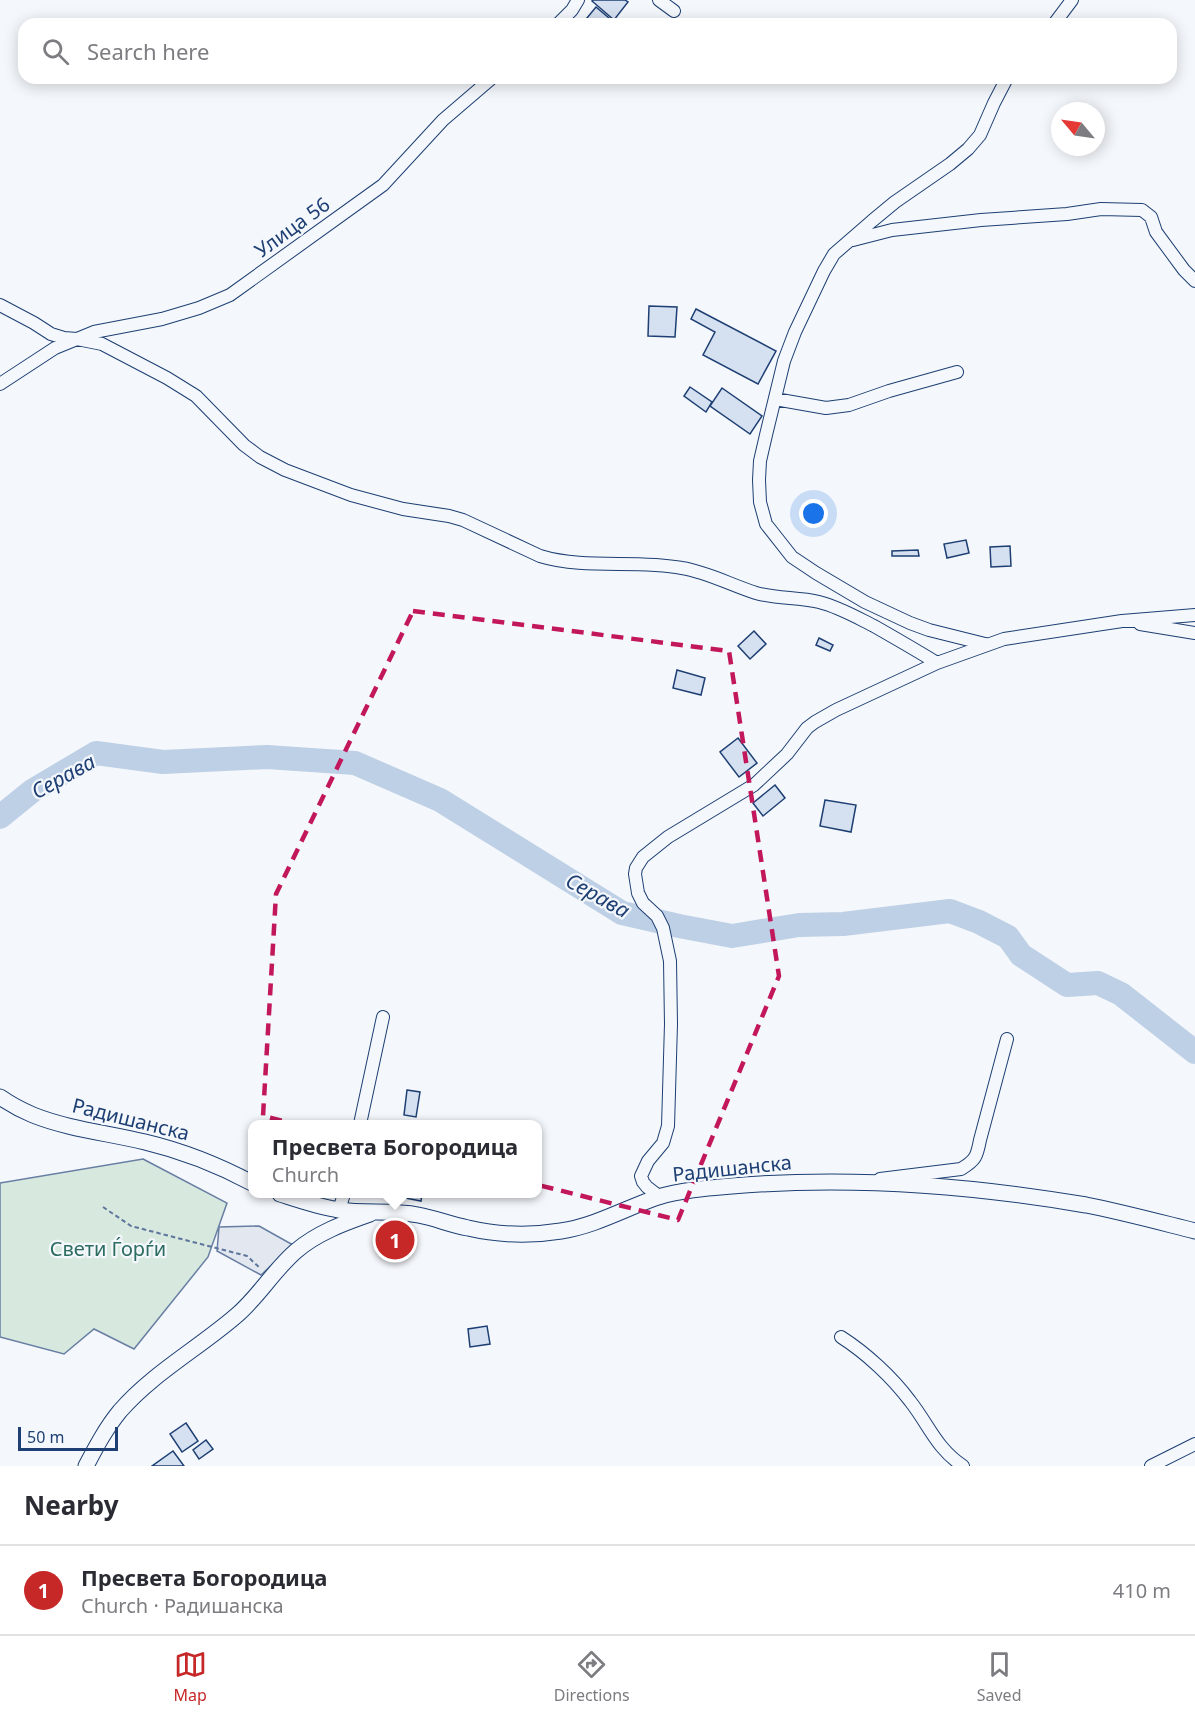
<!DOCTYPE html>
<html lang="en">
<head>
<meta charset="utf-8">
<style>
	body { margin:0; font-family:"Noto Sans",sans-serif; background:#f2f2f3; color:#2b2b33 }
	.compass { position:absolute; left:1051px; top:102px; width:54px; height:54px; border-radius:50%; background:#fff; box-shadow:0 3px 15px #0003; rotate:299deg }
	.scale { position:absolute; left:18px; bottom:15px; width:100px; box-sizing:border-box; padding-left:6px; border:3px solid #1d3f73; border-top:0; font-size:16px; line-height:21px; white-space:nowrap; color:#1d3f73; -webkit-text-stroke:4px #f4f7fb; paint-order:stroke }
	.you { position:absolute; left:814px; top:514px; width:21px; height:21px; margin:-15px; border:4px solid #fff; border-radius:50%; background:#1a73e8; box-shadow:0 0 0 9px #1a73e833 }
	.badge { display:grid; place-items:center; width:39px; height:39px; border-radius:50%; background:#c62828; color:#fff; font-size:20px; font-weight:700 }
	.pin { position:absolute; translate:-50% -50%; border:3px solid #fff; box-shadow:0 2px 6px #0006 }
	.popup { position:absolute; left:248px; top:1120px; width:294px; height:78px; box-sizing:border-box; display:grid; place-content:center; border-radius:12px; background:#fff; filter:drop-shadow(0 2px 4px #0005); font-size:20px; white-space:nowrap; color:#7c7c81 }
	.popup b { font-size:22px; color:#2b2b33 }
	.popup::after { content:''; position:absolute; left:50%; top:100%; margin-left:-12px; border:12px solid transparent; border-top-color:#fff }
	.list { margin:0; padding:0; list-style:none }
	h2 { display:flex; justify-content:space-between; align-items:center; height:78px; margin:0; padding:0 24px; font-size:26px }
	h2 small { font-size:20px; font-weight:400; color:#7c7c81 }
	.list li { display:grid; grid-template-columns:39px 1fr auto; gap:18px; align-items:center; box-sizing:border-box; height:90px; padding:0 24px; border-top:2px solid #e1e1e2 }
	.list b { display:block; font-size:22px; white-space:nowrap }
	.list p { margin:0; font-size:20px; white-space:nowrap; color:#7c7c81 }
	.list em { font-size:20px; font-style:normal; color:#7c7c81 }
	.icon { flex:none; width:33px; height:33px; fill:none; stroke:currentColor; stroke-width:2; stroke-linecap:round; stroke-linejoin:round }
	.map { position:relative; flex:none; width:1195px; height:1466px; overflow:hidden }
	.search { position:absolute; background:#fff; box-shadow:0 3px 15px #0003; left:18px; right:18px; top:18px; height:66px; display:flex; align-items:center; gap:15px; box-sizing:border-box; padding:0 21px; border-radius:18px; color:#7c7c81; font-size:22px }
	.sheet { height:168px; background:#fff }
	nav { display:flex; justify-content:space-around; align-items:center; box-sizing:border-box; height:84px; border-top:2px solid #e1e1e2; background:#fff; font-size:16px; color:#7c7c81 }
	nav a { display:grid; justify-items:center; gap:3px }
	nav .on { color:#c62828 }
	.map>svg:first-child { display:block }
	.green { fill:#d7e8df; stroke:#687fa3; stroke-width:1.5 }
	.parking { fill:#e3e8f0; stroke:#687fa3; stroke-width:1.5 }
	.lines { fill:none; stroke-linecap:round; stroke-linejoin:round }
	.river { stroke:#bed0e5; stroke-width:24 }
	.building { fill:#d5e0f0; stroke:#1d3f73; stroke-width:1.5 }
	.minor-casing { stroke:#1d3f73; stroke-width:14 }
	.tertiary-casing { stroke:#1d3f73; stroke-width:17 }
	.path { stroke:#5e769c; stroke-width:2; stroke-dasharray:4.5 3; stroke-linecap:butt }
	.minor { stroke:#f4f7fb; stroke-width:12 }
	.tertiary { stroke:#f4f7fb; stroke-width:15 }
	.marked { fill:none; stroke:#c2185b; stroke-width:4.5; stroke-dasharray:12 8; stroke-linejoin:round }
	.labels { text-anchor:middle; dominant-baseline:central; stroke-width:4.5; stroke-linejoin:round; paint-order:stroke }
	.street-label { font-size:20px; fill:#1d3f73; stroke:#f4f7fb }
	.park-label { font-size:20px; fill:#2c6c60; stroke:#f4f7fb }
	.water-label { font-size:21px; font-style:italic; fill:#1d3f73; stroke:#f4f7fb }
</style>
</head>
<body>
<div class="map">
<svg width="1195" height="1466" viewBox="0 0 1195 1466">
	<rect width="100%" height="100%" fill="#f4f7fb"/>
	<!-- green -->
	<path class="green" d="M143,1159L227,1203L208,1257L134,1349L94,1329L64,1354L0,1337V1183Z"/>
	<!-- parking -->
	<path class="parking" d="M259,1226L293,1245L261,1275L217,1251L219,1227Z"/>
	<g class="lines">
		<!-- river -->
		<path class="river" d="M0,817L32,791L96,753L163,762L267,757L355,763L440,800L622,913L679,926L732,936L799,925L843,924L950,911L979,922L1008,937L1021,955L1067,985L1098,983L1121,994L1195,1052"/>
	</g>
	<!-- building -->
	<path class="building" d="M593,0H625L628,2L614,20L592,1Z
		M596,7L616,24H582Z
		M649,306L677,307L675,337L648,336Z
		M696,309L776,351L758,384L703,355L715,332L691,319Z
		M690,387L712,402L706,412L684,396Z
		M722,388L762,416L750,434L710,406Z
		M966,540L969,553L947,558L944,544Z
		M1010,546L1011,566L991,567L990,547Z
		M918,550L919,556H892V551Z
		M754,631L766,644L750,659L738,646Z
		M819,638L833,645L830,651L816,645Z
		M677,670L705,678L701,695L673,688Z
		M738,738L757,763L739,777L720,752Z
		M775,785L785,798L763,816L753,803Z
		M825,800L856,805L851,832L820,826Z
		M407,1090L420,1092L416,1117L404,1115Z
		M406,1194H422L421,1201L405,1198Z
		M394,1230L403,1235L395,1249L386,1244Z
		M487,1326L490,1344L470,1347L468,1329Z
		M186,1423L198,1441L182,1452L170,1434Z
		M206,1440L213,1449L199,1459L193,1450Z
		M173,1451L184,1466H152Z"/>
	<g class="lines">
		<!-- minor casing -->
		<g class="minor-casing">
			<path id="minor" d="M659,0L674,11
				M558,24L572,10L578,0
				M1054,24L1072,0
				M853,240L892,230L981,220L1067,214L1101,209L1142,210L1151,217L1156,232L1184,270L1195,281
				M0,305L34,323L51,334L64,338L77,339L94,332L162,319L199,308L230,295L383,185L443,120L492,78
				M0,384L55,348L77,339L102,344L167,378L196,396L244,445L260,457L285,470L351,495L403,509L449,516L463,520L540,556C586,570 635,559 682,568C707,572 731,585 756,593C777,599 798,597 819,602C839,607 856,617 874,626C895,638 916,650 937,663
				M775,399L826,408L849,405L889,391L957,372
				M1140,624L1195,633
				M985,644L929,630L910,623L865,602L816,573L792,557L766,524L760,502L759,480L760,461L766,435L784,361L795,332L824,271L834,254L872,221L895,202L950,164L968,149L980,135L994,103L1007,78
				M360,1124L383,1017
				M880,1179L961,1169C976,1160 977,1156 980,1140L1007,1039
				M660,1197L647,1187L643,1182L641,1176L648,1161L663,1143L668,1126L671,1024L670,961L663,928L657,916L643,903L638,893L635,874L636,868L643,857L668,837L754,785L787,754L807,728L815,722L836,710L937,663L1004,639L1122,621L1195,615
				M339,1210L344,1194
				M841,1337C866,1353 892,1377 910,1401C929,1425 936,1448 963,1466
				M1151,1466L1195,1444"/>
		</g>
		<!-- tertiary casing -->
		<g class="tertiary-casing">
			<path id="tertiary" d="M0,1097C10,1104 21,1110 33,1115C68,1129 108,1133 145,1142C183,1151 218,1165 252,1183
				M280,1194C299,1200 319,1207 339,1210C365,1214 392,1210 418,1215C435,1218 451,1225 468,1228C498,1235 530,1236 561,1231C595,1226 626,1208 658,1197C681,1190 708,1188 732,1186C850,1176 969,1185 1086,1205C1122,1212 1159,1222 1195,1231
				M86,1466C96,1447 106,1428 120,1411C153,1373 199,1348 237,1315C259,1296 274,1270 296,1251C317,1233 344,1223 370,1214"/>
		</g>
		<!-- path -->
		<path class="path" d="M103,1207L131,1226L247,1256L260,1268"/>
		<!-- minor -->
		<use href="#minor" class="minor"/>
		<!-- tertiary -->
		<use href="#tertiary" class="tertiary"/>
	</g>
	<!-- marked area -->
	<path class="marked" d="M413,611L729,651L779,976L678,1220L263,1116L276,894Z"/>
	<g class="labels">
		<!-- street labels -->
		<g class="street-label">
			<text transform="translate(292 227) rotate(-36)">Улица 56</text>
			<text transform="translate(131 1119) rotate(14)">Радишанска</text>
			<text transform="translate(732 1168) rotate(-6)">Радишанска</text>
		</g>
		<!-- park labels -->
		<g class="park-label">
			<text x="108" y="1248">Свети Ѓорѓи</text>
		</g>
		<!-- water labels -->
		<g class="water-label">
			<text transform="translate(63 776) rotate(-29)">Серава</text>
			<text transform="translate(598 895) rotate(29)">Серава</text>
		</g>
	</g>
</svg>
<svg class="compass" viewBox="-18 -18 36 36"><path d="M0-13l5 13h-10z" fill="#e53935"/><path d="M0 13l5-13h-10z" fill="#7c7c81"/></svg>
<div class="scale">50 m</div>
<div class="you"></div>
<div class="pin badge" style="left:395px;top:1240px">1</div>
<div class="popup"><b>Пресвета Богородица</b>Church</div>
<div class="search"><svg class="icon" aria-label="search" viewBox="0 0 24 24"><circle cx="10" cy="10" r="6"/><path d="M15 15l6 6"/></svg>Search here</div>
</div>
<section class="sheet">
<h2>Nearby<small></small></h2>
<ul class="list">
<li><span class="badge">1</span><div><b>Пресвета Богородица</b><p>Church · Радишанска</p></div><em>410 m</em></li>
</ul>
</section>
<nav>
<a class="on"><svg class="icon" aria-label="map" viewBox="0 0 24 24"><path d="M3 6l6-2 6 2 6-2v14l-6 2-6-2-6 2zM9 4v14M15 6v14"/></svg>Map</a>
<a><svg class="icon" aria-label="directions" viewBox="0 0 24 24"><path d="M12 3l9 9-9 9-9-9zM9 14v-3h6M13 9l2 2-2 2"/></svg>Directions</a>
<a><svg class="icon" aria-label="saved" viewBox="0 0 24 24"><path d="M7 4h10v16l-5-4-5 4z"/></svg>Saved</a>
</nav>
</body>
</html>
